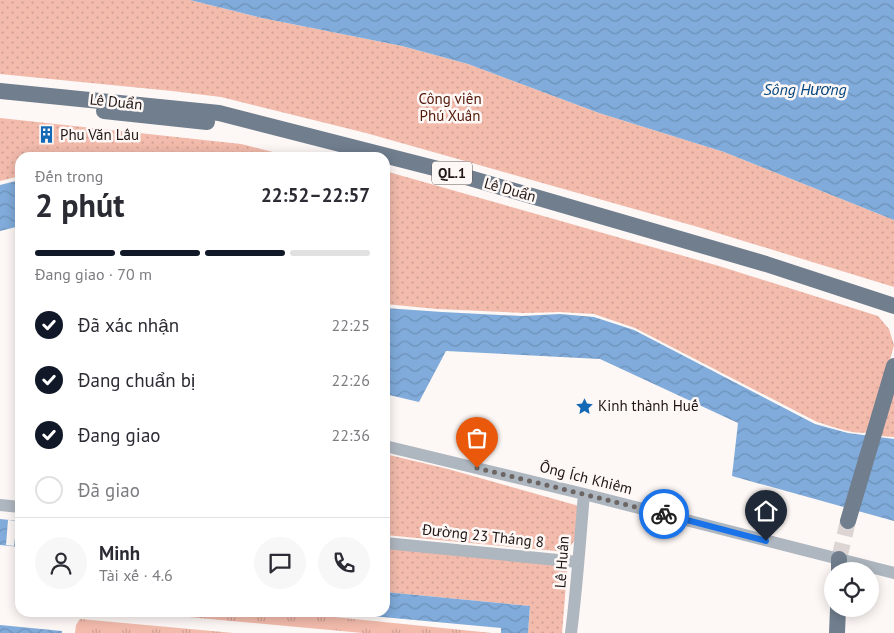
<!DOCTYPE html>
<html lang="vi">
<head>
<meta charset="utf-8">
<style>
  :root { --surface:#fff; --page:#f7f7f7; --text:#2b2b33; --muted:#7c7c81; --line:#e1e1e2; --accent:#111827 }
  body { margin:0; font-family:"PT Sans",sans-serif; background:var(--page); color:var(--text); height:100vh; display:flex; flex-direction:column; font-size:19px; white-space:nowrap }
  * { box-sizing:border-box; margin:0 }
  p { font-size:16px; color:var(--muted) }
  .icon { flex:none; width:28px; height:28px; fill:none; stroke:currentColor; stroke-width:2; stroke-linecap:round; stroke-linejoin:round }
  .map { position:relative; flex:1; overflow:hidden }
  .panel { position:absolute; left:15px; top:152px; width:375px; height:465px; display:flex; flex-direction:column; background:var(--surface); border-radius:15px; box-shadow:0 2px 12px #0003 }
  .panel>* { flex:none }
  .tools { position:absolute; left:824px; top:562px; display:grid; gap:10px }
  .tools a { display:grid; place-items:center; width:55px; height:55px; border-radius:50%; background:var(--surface); box-shadow:0 2px 12px #0003; font-size:25px }
  .pin { position:absolute; display:grid; place-items:center; width:42px; height:42px; color:#fff; margin:-51px -21px; border-radius:50% 50% 50% 0; rotate:-45deg; box-shadow:0 0 5px #0007 }
  .pin .icon { rotate:45deg }
  .courier { position:absolute; display:grid; place-items:center; width:50px; height:50px; margin:-25px; border:4px solid #1a73e8; border-radius:50%; background:#fff; color:#222; box-shadow:0 1px 6px #0007 }
  .overview em { font-style:normal; font-weight:600 }
  .overview div { display:flex; flex-direction:column-reverse }
  .overview { display:flex; align-items:center; justify-content:space-between; height:85px; padding:0 20px }
  h1 { font-size:32px; font-weight:600; line-height:38px }
  .bar { display:grid; grid-template-columns:repeat(4,1fr); gap:8px 5px; align-content:center; height:60px; padding:0 20px }
  .bar i { height:6px; border-radius:4px; background:var(--line) }
  .bar .on { background:var(--accent) }
  .bar p { grid-column:span 4 }
  .line { display:flex; align-items:center; gap:12px; padding:0 20px; border-top:1px solid var(--line) }
  .line div { flex:1 }
  .round { display:grid; place-items:center; flex:none; width:52px; height:52px; border-radius:26px; background:var(--page) }
  ol { padding:0 20px; list-style:none }
  li { display:flex; align-items:center; gap:15px; height:55px }
  li p { margin-inline-start:auto }
  li .icon { padding:5px; border-radius:50%; background:var(--accent); color:#fff; stroke-width:4 }
  li:last-child { color:var(--muted) }
  li i { width:28px; height:28px; border:2px solid var(--line); border-radius:50% }
  .map>svg:first-child { display:block }
</style>
</head>
<body>
<div class="map">
<svg width="894" height="633" viewBox="0 0 894 633">
  <defs>
    <pattern id="grass-tufts" width="24" height="20" patternUnits="userSpaceOnUse" patternTransform="scale(1.25)"><rect width="24" height="20" fill="#f2bbac"/><path d="M3 7l-1-3M5 7V3M7 7l1-3M15 17l-1-3M17 17v-4M19 17l1-3" fill="none" stroke="#cfa093"/></pattern>
    <pattern id="park-dots" width="8" height="8" patternUnits="userSpaceOnUse" patternTransform="scale(1.25)"><rect width="8" height="8" fill="#f2bbac"/><path d="M2 2h.1M6 6h.1" fill="none" stroke="#cfa093" stroke-width="1.8" stroke-linecap="round"/></pattern>
    <pattern id="water-waves" width="16" height="10" patternUnits="userSpaceOnUse" patternTransform="scale(1.25)"><rect width="16" height="10" fill="#80abda"/><path d="M0 5q4-4 8 0t8 0" fill="none" stroke="#6e92ba"/></pattern>
  </defs>
  <rect width="100%" height="100%" fill="#fdf7f5"/>
  <!-- grass -->
  <path fill="url(#grass-tufts)" d="M145 613H295L492 633H363Z
    M80 619 234 633H75L76 625Z"/>
  <!-- park -->
  <path fill="url(#park-dots)" d="M0 0H190L262 18 402 46 468 64 599 113 724 152 894 220V287L698 227 366 133 221 97 172 91 0 74Z
    M0 118 241 144 293 157 20 158V176L0 181Z
    M385 171 719 266 878 316 889 329 894 345 871 431C858 437 831 426 817 422L635 328 594 314 560 312 524 313 437 309 385 304Z
    M894 381V437L881 436Z
    M385 454 448 469 579 506 575 540 566 552 385 535Z
    M385 543 568 561 562 633H528L530 606 385 592Z"/>
  <!-- water -->
  <path fill="url(#water-waves)" d="M190 0H894V220L724 152 599 113 468 64 402 46 262 18Z
    M20 180V226L0 231V185Z
    M385 308 442 312 522 316 560 314 594 317 634 330 815 424 848 433 894 439V521L732 476 738 423 600 359 446 351 419 402 385 394Z
    M0 519 20 521V547L0 545Z
    M385 592 530 606 528 633H501V628L339 613 385 612Z
    M0 625 62 631V633H0Z"/>
  <!-- pier -->
  <path fill="#fdf7f5" d="M8 520 17 521 14 546 6 545Z"/>
  <g fill="none" stroke-linecap="round" stroke-linejoin="round">
    <!-- major-tunnel -->
    <path stroke="#dcd5d3" stroke-width="16" stroke-dasharray="16 8" stroke-linecap="butt" d="M839 559 848 521"/>
    <!-- minor -->
    <path stroke="#aeb6bf" stroke-width="12" d="M349 158V156
      M385 446 584 494 894 573
      M0 505 20 507
      M385 543 578 562
      M571 633C577 587 580 540 584 494"/>
    <!-- major -->
    <path stroke="#707e8e" stroke-width="16" d="M0 91 219 113 442 170 766 264 894 306
      M104 111 207 122
      M848 521 894 366
      M839 571V559
      M837 633 838 609"/>
  </g>
  <g fill="none" stroke-linecap="round" stroke-linejoin="round">
    <!-- done -->
    <path stroke="#6d6563" stroke-width="5" stroke-dasharray="0 9" d="M477 468 664 514"/>
    <!-- route -->
    <path stroke="#1a73e8" stroke-width="6" d="M664 514 766 541"/>
  </g>
  <!-- icons -->
  <defs>
    <symbol id="building-bare" viewBox="-9 -9 18 18"><path d="M-4-6H4V6H1V3H-1V6H-4ZM-2.5-4.3h1.7v1.8h-1.7ZM.8-4.3h1.7v1.8H.8ZM-2.5-1h1.7V.8h-1.7ZM.8-1h1.7V.8H.8Z" fill="#1469b7" stroke="#fdf7f5" stroke-width="2.5" paint-order="stroke"/></symbol>
    <symbol id="sight-bare" viewBox="-9 -9 18 18"><path d="M0-6L1.8-2.2L6-1.7L2.9 1.2L3.7 5.4L0 3.3L-3.7 5.4L-2.9 1.2L-6-1.7L-1.8-2.2Z" fill="#1469b7" stroke="#fdf7f5" stroke-width="2.5" paint-order="stroke"/></symbol>
  </defs>
  <g fill-rule="evenodd">
    <use href="#building-bare" x="34" y="122" width="25" height="25"/>
    <use href="#sight-bare" x="572" y="394" width="25" height="25"/>
  </g>
  <g text-anchor="middle" stroke-width="5" stroke-linejoin="round" paint-order="stroke">
    <!-- shield labels -->
    <rect fill="#fdf7f5" stroke="#625a58" stroke-width="1" x="432" y="161.5" width="40" height="23" rx="4"/>
    <g font-size="14" font-weight="bold" fill="#201614">
      <text x="452" y="178">QL.1</text>
    </g>
    <!-- park labels -->
    <g font-size="15" fill="#531809" stroke="#fdf7f5">
      <text x="450" y="104">Công viên<tspan x="450" dy="17">Phú Xuân</tspan></text>
    </g>
    <!-- street labels -->
    <g font-size="15" fill="#201614" stroke="#fdf7f5">
      <text transform="translate(116 102) rotate(6)" y="5">Lê Duẩn</text>
      <text transform="translate(510 190) rotate(16)" y="5">Lê Duẩn</text>
      <text transform="translate(586 478) rotate(14)" y="5">Ông Ích Khiêm</text>
      <text transform="translate(483 536) rotate(6)" y="5">Đường 23 Tháng 8</text>
      <text transform="translate(562 562) rotate(-86)" y="5">Lê Huân</text>
    </g>
    <!-- poi labels -->
    <g font-size="15" fill="#201614" stroke="#fdf7f5" text-anchor="start">
      <text x="60" y="140">Phu Văn Lâu</text>
      <text x="598" y="411">Kinh thành Huế</text>
    </g>
    <!-- water labels -->
    <g font-size="16" font-style="italic" fill="#074881" stroke="#fdf7f5">
      <text x="805" y="95">Sông Hương</text>
    </g>
  </g>
</svg>
<div class="tools">
<a><svg class="icon" aria-label="locate" viewBox="0 0 24 24"><circle cx="12" cy="12" r="6"/><path d="M12 2v4M12 18v4M2 12h4M18 12h4"/></svg></a>
</div>
<div class="pin" style="left:477px;top:468px;background:#ea580c"><svg class="icon" aria-label="bag" viewBox="0 0 24 24"><path d="M5 8h14l-1 12H6zM9 8a3 3 0 0 1 6 0"/></svg></div>
<div class="pin" style="left:766px;top:541px;background:#1f2937"><svg class="icon" aria-label="home" viewBox="0 0 24 24"><path d="M3 11l9-7 9 7M6 9v11h12V9"/></svg></div>
<div class="courier" style="left:664px;top:514px"><svg class="icon" aria-label="bike" viewBox="0 0 24 24"><circle cx="6" cy="16" r="4"/><circle cx="18" cy="16" r="4"/><path d="M6 16l4-8h5l3 8M10 8l3 8H6M13 5h3"/></svg></div>
<section class="panel">
<div class="overview"><div><h1>2 phút</h1><p>Đến trong</p></div><em>22:52–22:57</em></div>
<div class="bar"><i class="on"></i><i class="on"></i><i class="on"></i><i></i><p>Đang giao · 70 m</p></div>
<ol>
<li><svg class="icon" aria-label="check" viewBox="0 0 24 24"><path d="M5 12l5 5 9-10"/></svg>Đã xác nhận<p>22:25</p></li>
<li><svg class="icon" aria-label="check" viewBox="0 0 24 24"><path d="M5 12l5 5 9-10"/></svg>Đang chuẩn bị<p>22:26</p></li>
<li><svg class="icon" aria-label="check" viewBox="0 0 24 24"><path d="M5 12l5 5 9-10"/></svg>Đang giao<p>22:36</p></li>
<li><i></i>Đã giao</li>
</ol>
<div class="line" style="height:90px"><a class="round"><svg class="icon" aria-label="person" viewBox="0 0 24 24"><circle cx="12" cy="8" r="4"/><path d="M4 21q1-7 8-7t8 7"/></svg></a><div><b>Minh</b><p>Tài xế · 4.6</p></div><a class="round"><svg class="icon" aria-label="chat" viewBox="0 0 24 24"><path d="M4 5h16v11H9l-5 4z"/></svg></a><a class="round"><svg class="icon" aria-label="phone" viewBox="0 0 24 24"><path d="M5 4h4l2 5-3 2q2 4 5 5l2-3 5 2v4C11 20 4 13 5 4z"/></svg></a></div>
</section>
</div>
</body>
</html>
